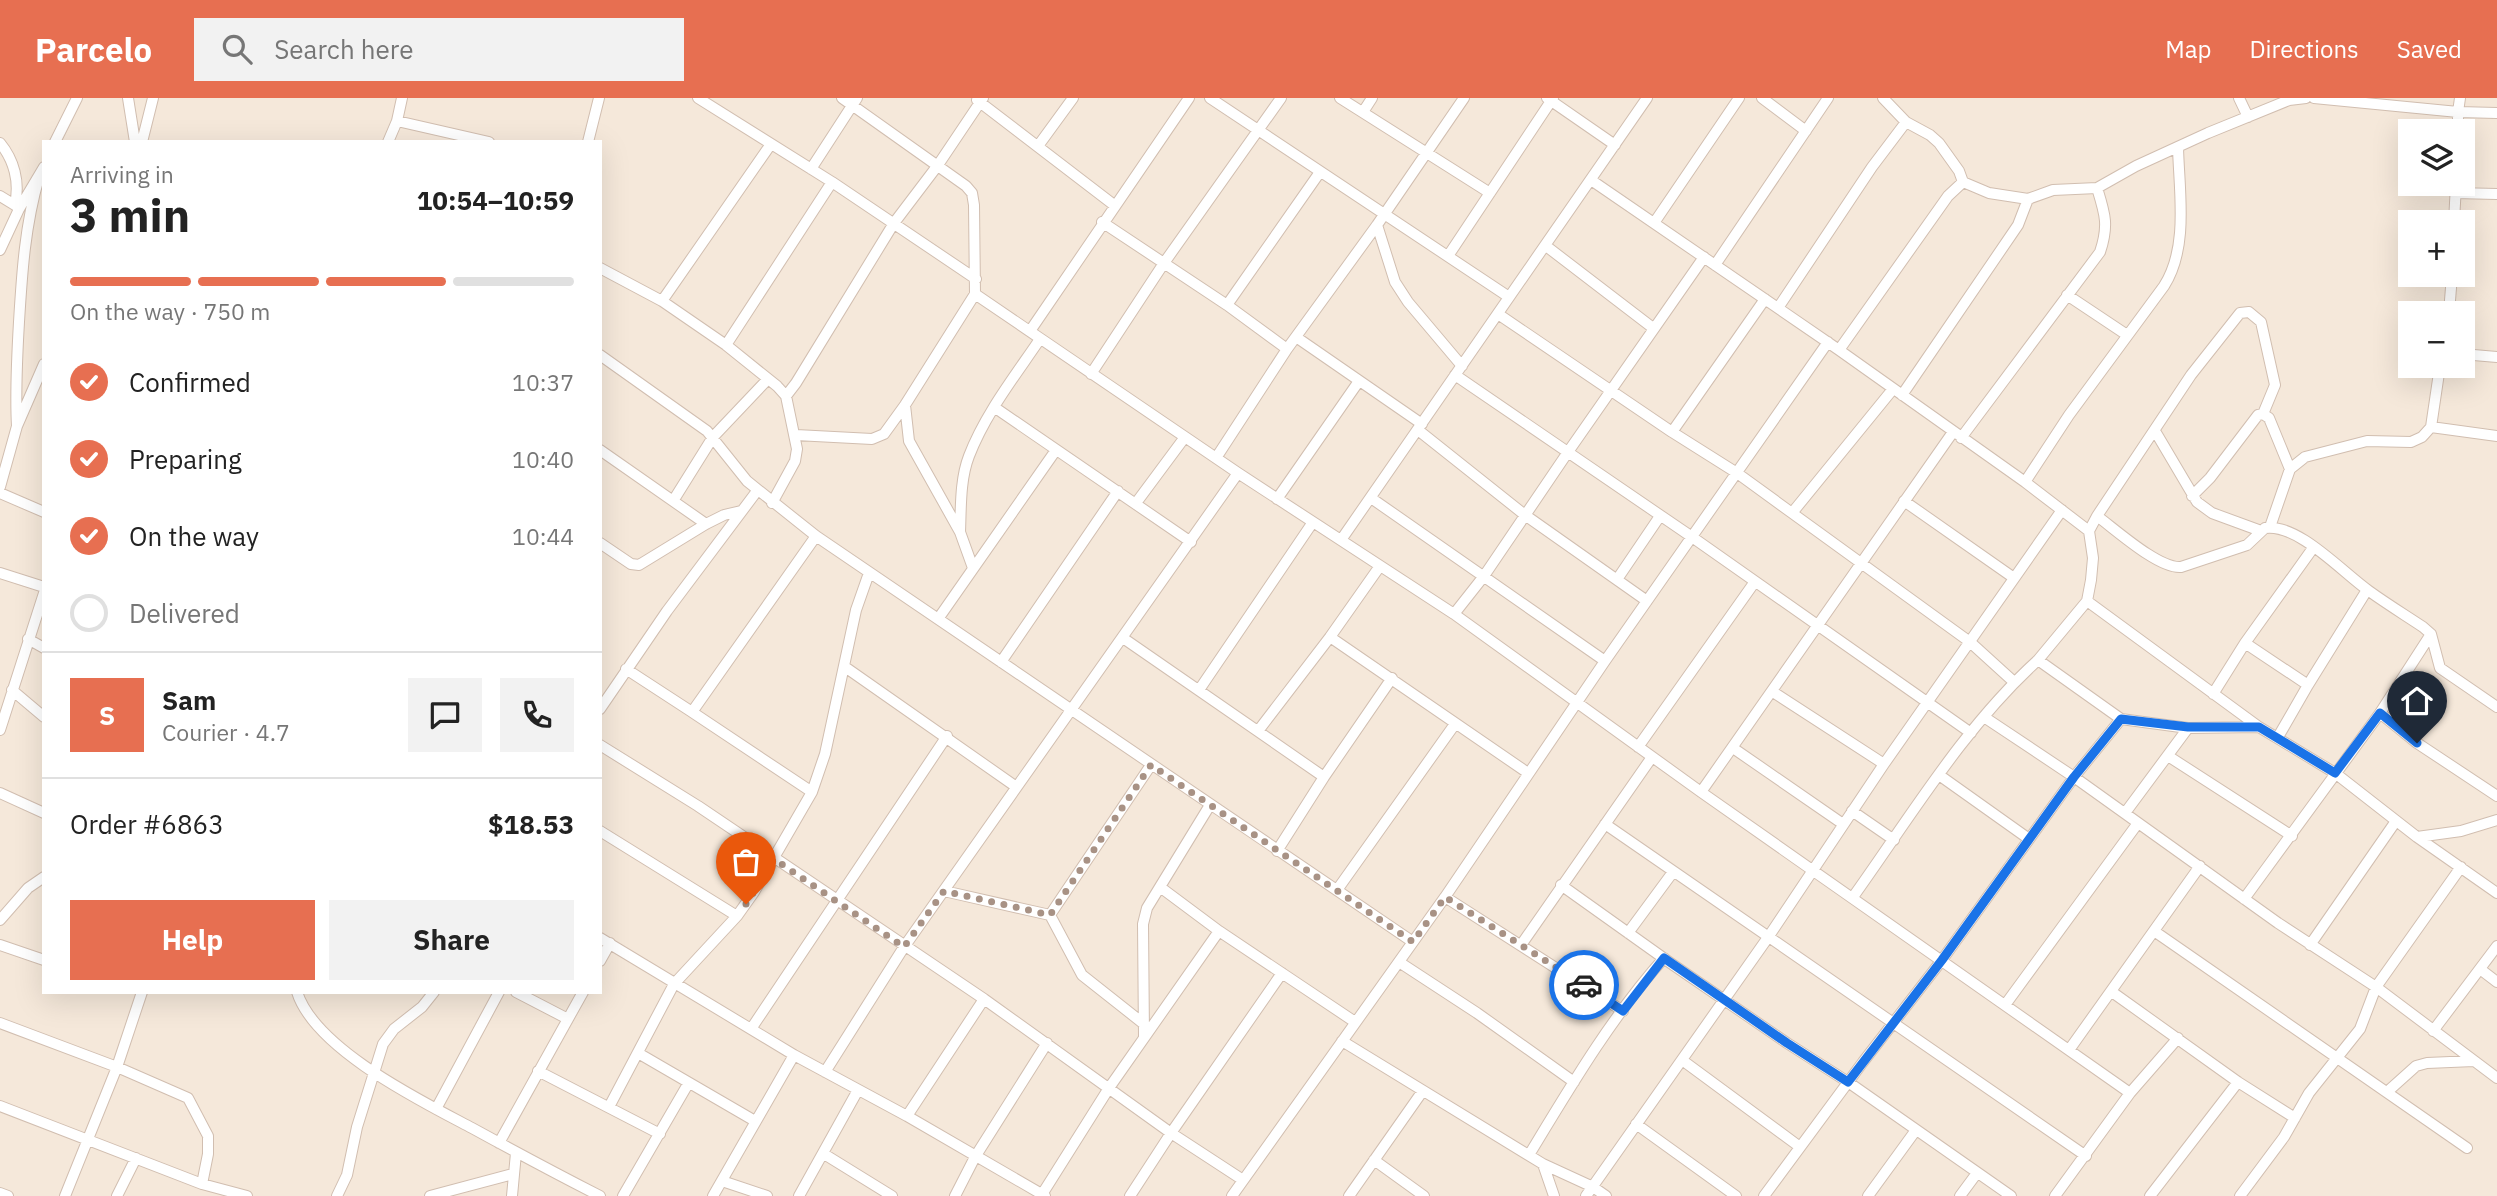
<!DOCTYPE html>
<html lang="en">
<head>
<meta charset="utf-8">
<style>
  :root { --surface:#fff; --page:#f2f2f2; --text:#222; --muted:#767676; --line:#e0e0e0; --accent:#e76f51 }
  body { margin:0; font-family:"IBM Plex Sans",sans-serif; background:var(--page); color:var(--text); height:100vh; display:flex; flex-direction:column; font-size:26px; white-space:nowrap }
  * { box-sizing:border-box; margin:0 }
  p { font-size:23px; color:var(--muted) }
  .icon { flex:none; width:38px; height:38px; fill:none; stroke:currentColor; stroke-width:2; stroke-linecap:round; stroke-linejoin:round }
  .map { position:relative; flex:1; overflow:hidden }
  .panel { position:absolute; left:42px; top:42px; width:560px; height:854px; display:flex; flex-direction:column; background:var(--surface); border-radius:0px; box-shadow:0 7px 28px #0002 }
  .panel>* { flex:none }
  .buttons { position:absolute; left:2398px; top:21px; display:grid; gap:14px }
  .buttons a { display:grid; place-items:center; width:77px; height:77px; border-radius:0px; background:var(--surface); box-shadow:0 7px 28px #0002; font-size:35px }
  .pin { position:absolute; display:grid; place-items:center; width:60px; height:60px; color:#fff; margin:-72px -30px; border-radius:50% 50% 50% 0; rotate:-45deg; box-shadow:0 0 7px #0007 }
  .pin .icon { rotate:45deg }
  .courier { position:absolute; display:grid; place-items:center; width:70px; height:70px; margin:-35px; border:5px solid #1a73e8; border-radius:50%; background:#fff; color:#222; box-shadow:0 2px 9px #0007 }
  .headline em { font-style:normal; font-weight:700 }
  .headline div { display:flex; flex-direction:column-reverse }
  .headline { display:flex; align-items:center; justify-content:space-between; height:119px; padding:0 28px }
  h1 { font-size:46px; font-weight:700; line-height:52px }
  .bar { display:grid; grid-template-columns:repeat(4,1fr); gap:10px 7px; align-content:center; height:84px; padding:0 28px }
  .bar i { height:9px; border-radius:5px; background:var(--line) }
  .bar .on { background:var(--accent) }
  .bar p { grid-column:span 4 }
  .line { display:flex; align-items:center; gap:18px; padding:0 28px; border-top:2px solid var(--line) }
  .line div { flex:1 }
  .round { display:grid; place-items:center; flex:none; width:74px; height:74px; border-radius:0px; background:var(--page) }
  ol { padding:0 28px; list-style:none }
  li { display:flex; align-items:center; gap:21px; height:77px }
  li p { margin-inline-start:auto }
  li .icon { padding:7px; border-radius:50%; background:var(--accent); color:#fff; stroke-width:4 }
  li:last-child { color:var(--muted) }
  li i { width:38px; height:38px; border:4px solid var(--line); border-radius:50% }
  .action { display:flex; gap:14px; margin-top:auto; padding:14px 28px }
  .action a { flex:1; height:80px; border-radius:0px; background:var(--accent); color:#fff; font-size:28px; font-weight:700; line-height:80px; text-align:center }
  .action a+a { background:var(--page); color:var(--text) }
  header { display:flex; align-items:center; gap:42px; box-sizing:border-box; height:98px; padding:0 35px; background:var(--accent); color:#fff }
  header strong { font-size:33px }
  nav { display:flex; gap:38px; margin-inline-start:auto; font-size:24px }
  .search { width:490px; height:63px; background:var(--page); display:flex; align-items:center; gap:18px; box-sizing:border-box; padding:0 24px; border-radius:0px; color:var(--muted); font-size:26px }
  .map>svg:first-child { display:block }
</style>
</head>
<body>
<header>
<strong>Parcelo</strong>
<div class="search"><svg class="icon" aria-label="search" viewBox="0 0 24 24"><circle cx="10" cy="10" r="6"/><path d="M15 15l6 6"/></svg>Search here</div>
<nav><a>Map</a><a>Directions</a><a>Saved</a></nav>
</header>
<div class="map">
<svg width="2497" height="1098" viewBox="0 0 2497 1098">
  <rect width="100%" height="100%" fill="#fdf6ec"/>
  <!-- residential -->
  <path fill="#f5e8da" fill-rule="evenodd" d="M0 0H2497V1098H0ZM2410 33H2462V86H2410ZM44 44H600V894H44ZM2410 124H2462V177H2410ZM2410 215H2462V268H2410Z"/>
  <g fill="none" stroke-linecap="round" stroke-linejoin="round">
    <defs>
      <path id="street" d="M128 0 135 44
        M698 0 832 84 976 181
        M1210 0 1509 199
        M1340 0 1490 95
        M1547 0 1615 47
        M1762 0 1806 33
        M1883 0 1906 24 1930 37 1939 45 1959 73 1963 84
        M2239 0 2248 19
        M2314 0 2458 14 2460 0
        M977 2 1114 107
        M1363 14 1372 0
        M397 23 489 44
        M2458 33V14L2497 15
        M55 44 77 0
        M142 44 153 0
        M388 44 397 23 402 0
        M588 44 599 0
        M0 45C14 62 20 84 15 106
        M1038 48 1073 0
        M811 71 857 0
        M1591 82 1839 252 2025 384 2089 433
        M2455 95 2497 96
        M0 98 18 109
        M1102 124 1227 207 1287 251
        M2454 124 2456 86
        M1654 125 1739 0
        M1377 127 1395 184 1408 204 1462 268
        M1546 148 1653 230
        M0 152 19 111 44 69
        M1448 158 1553 0
        M1715 167 1828 0
        M600 170 662 203 726 247 777 288 786 298 797 351 795 363 772 405
        M975 196 1238 375 1454 516 1701 694 2130 995
        M2067 197 2127 237
        M662 203 771 46
        M1227 207 1320 74
        M1778 210 1872 69 1906 24
        M2449 215 2452 177
        M1498 216 1672 334 1765 201
        M1030 233 1189 0
        M1296 239 1422 326
        M726 247 832 84
        M1839 252 1948 98 1963 84 1989 95 2028 101 2053 92 2097 90 2136 68 2208 35 2289 2 2306 0
        M2462 256 2497 259
        M600 257 707 333 747 383 816 438 1413 844
        M1091 276 1164 165 1281 0
        M1455 277 1692 439 1971 635
        M1902 297 2018 127 2028 101
        M786 298 796 285 894 125 938 67 983 0
        M905 307 909 343 960 434 973 470
        M994 309 1191 444
        M2263 316 2269 320 2290 371
        M17 328C15 293 17 259 19 224 22 174 25 127 39 79
        M2431 329 2497 338
        M1418 332 1525 417 1647 503
        M2155 333 2197 404 2212 415 2261 433
        M1672 334 1737 375 1792 415 1893 291
        M796 337 872 341 884 336 905 307 975 196 974 107 972 95 966 88 842 0
        M1961 340 2100 154C2109 127 2105 116 2097 90
        M600 352 706 426
        M1216 360 1287 251 1377 127 1464 0
        M2025 384 2069 317 2164 188C2189 149 2179 93 2178 49
        M0 389 17 328 44 266
        M0 395 44 414
        M1371 400 1605 563
        M1277 401 1359 283
        M673 403 713 339 768 281
        M1904 403 2014 480
        M1136 405 1185 339
        M1792 415 1970 544 2014 584
        M2097 418C2116 432 2159 471 2181 469L2247 447 2265 430C2298 425 2343 475 2369 493 2387 506 2405 517 2423 529L2431 536 2440 570 2497 609
        M2270 429 2290 371 2305 359 2367 343 2411 344 2422 339 2431 329 2440 268
        M960 434C961 410 960 381 969 358 985 316 1015 278 1040 241
        M1341 442 1647 0
        M600 445 631 466 639 467 706 426 724 417 741 413
        M0 475 44 489
        M1618 480 1660 418
        M2087 503 2259 629 2335 675 2417 739 2497 795
        M1454 516 1484 478 1568 354 1704 159
        M938 521 1056 352
        M1330 539 1528 675
        M1123 540 1324 679
        M28 541 44 550
        M2245 545 2308 587
        M1001 564 1118 393
        M845 569 1015 688
        M626 571 692 614 816 438
        M12 592 44 619
        M1199 592 1313 424
        M1773 594 1884 666
        M2213 596 2245 545 2313 450
        M600 611 667 513 757 393
        M692 614 812 694
        M2380 615 2431 536
        M1984 619 2074 679 2278 825 2376 889 2497 980
        M2121 621 2038 562 2087 503 2091 482 2093 460 2089 433 2097 418 2191 277 2240 215 2249 214 2261 224 2275 287 2263 316 2258 317 2210 380 2192 398
        M0 632 44 495
        M1258 633 1330 539 1380 468
        M2278 639 2308 587 2367 492
        M600 647 698 708 984 901 1171 1035 1243 1082
        M1638 649 1754 485
        M1733 650 1843 726
        M2168 658 2292 738
        M1939 677 2029 741
        M1701 694 1953 334
        M0 695 44 715
        M1852 713 1894 742
        M2125 715 2188 630
        M1605 726 2086 1058
        M600 733 737 818
        M2417 739 2461 733 2497 722
        M1277 753 1324 679 1392 580
        M1561 787 1669 864 1787 945 1848 984 2011 1098
        M1337 792 1455 626
        M944 793 1050 817
        M1445 799 1623 913
        M1853 799C1911 718 1964 629 2038 562
        M2244 801 2380 615 2417 645 2497 698
        M1050 817 1151 667
        M1050 817 1082 877 1144 926
        M0 822 28 790 44 779
        M1219 833 1355 924
        M2154 833 2467 1050
        M1628 835 1673 774
        M600 840 794 957 907 1018 1045 1098
        M0 847 44 862
        M1521 847 1652 659
        M2310 847 2396 723
        M600 863 610 845
        M1399 864 1477 915 1574 984
        M2480 871 2497 884
        M297 894C315 951 421 1003 472 1030 514 1053 557 1076 600 1098
        M516 894 568 921
        M2112 894 2238 984 2295 1020
        M2005 907 2138 725
        M0 925 117 969 188 1000 208 1038V1056L202 1086
        M751 931 947 638
        M2433 933 2497 848
        M1144 938 1143 826 1147 810 1210 707
        M1342 943 1543 1066 1593 1089 1606 1098
        M2069 952 2200 768
        M638 955 755 1023
        M1682 962 1800 1049
        M538 973 660 1036
        M825 974 904 849 1238 375
        M2387 994 2416 968 2427 965 2474 963
        M0 1008 202 1086 247 1098
        M609 1009 674 886 737 818 754 794 812 694 825 656 856 512 869 475
        M436 1011 499 894
        M907 1018 984 901
        M1636 1026 1736 1098
        M499 1045 583 894
        M824 1056 892 1098
        M1529 1057C1569 991 1612 918 1664 860
        M1374 1062 1424 1098
        M1543 1066 1554 1098
        M722 1083 767 1098
        M0 1095 8 1098
        M65 1098 117 969 142 894
        M117 1098 136 1060
        M337 1098 347 1077 357 1029 383 946 394 931 422 909 434 894
        M430 1098 513 1076
        M512 1098 516 1055
        M623 1098 688 986
        M713 1098 794 957
        M799 1098 858 992
        M955 1098 975 1059 1047 945
        M1041 1098 1109 990 1219 833 1160 789
        M1130 1098 1171 1035 1282 875
        M1232 1098 1445 799 1605 563 1828 244
        M1349 1098 1422 994
        M1586 1098 1769 838 1884 666 2062 412
        M1764 1098 1863 964 1942 862 2074 679 2121 621 2188 630 2259 629
        M1868 1098 1916 1032
        M1960 1098 1977 1075
        M2055 1098 2130 995 2178 940
        M2150 1098 2238 984
        M2240 1098 2284 1039 2309 995 2360 931 2376 889 2461 769"/>
    </defs>
    <!-- street casing -->
    <use href="#street" stroke="#d1beb0" stroke-width="12"/>
    <!-- street -->
    <use href="#street" stroke="#fff" stroke-width="10"/>
  </g>
  <g fill="none" stroke-linecap="round" stroke-linejoin="round">
    <!-- done -->
    <path stroke="#a89285" stroke-width="7" stroke-dasharray="0 12.6" d="M746 806 774 761 904 849 944 793 1050 817 1151 667 1413 844 1445 799 1584 887"/>
    <!-- route -->
    <path stroke="#1a73e8" stroke-width="9" d="M1584 887 1623 913 1664 860 1787 945 1848 984 1942 862 2074 679 2121 621 2188 629H2259L2335 675 2380 615 2417 645"/>
  </g>
</svg>
<div class="buttons">
<a><svg class="icon" aria-label="layers" viewBox="0 0 24 24"><path d="M12 4l9 5-9 5-9-5zM3 14l9 5 9-5"/></svg></a>
<a>+</a>
<a>−</a>
</div>
<div class="pin" style="left:746px;top:806px;background:#ea580c"><svg class="icon" aria-label="bag" viewBox="0 0 24 24"><path d="M5 8h14l-1 12H6zM9 8a3 3 0 0 1 6 0"/></svg></div>
<div class="pin" style="left:2417px;top:645px;background:#1f2937"><svg class="icon" aria-label="home" viewBox="0 0 24 24"><path d="M3 11l9-7 9 7M6 9v11h12V9"/></svg></div>
<div class="courier" style="left:1584px;top:887px"><svg class="icon" aria-label="car" viewBox="0 0 24 24"><path d="M5 17H2v-5l4-1 3-4h7l3 4 3 1v5h-3M9 17h6M6 11h13"/><circle cx="7" cy="17" r="2"/><circle cx="17" cy="17" r="2"/></svg></div>
<section class="panel">
<div class="headline"><div><h1>3 min</h1><p>Arriving in</p></div><em>10:54–10:59</em></div>
<div class="bar"><i class="on"></i><i class="on"></i><i class="on"></i><i></i><p>On the way · 750 m</p></div>
<ol>
<li><svg class="icon" aria-label="check" viewBox="0 0 24 24"><path d="M5 12l5 5 9-10"/></svg>Confirmed<p>10:37</p></li>
<li><svg class="icon" aria-label="check" viewBox="0 0 24 24"><path d="M5 12l5 5 9-10"/></svg>Preparing<p>10:40</p></li>
<li><svg class="icon" aria-label="check" viewBox="0 0 24 24"><path d="M5 12l5 5 9-10"/></svg>On the way<p>10:44</p></li>
<li><i></i>Delivered</li>
</ol>
<div class="line" style="height:126px"><b class="round" style="background:var(--accent);color:#fff">S</b><div><b>Sam</b><p>Courier · 4.7</p></div><a class="round"><svg class="icon" aria-label="chat" viewBox="0 0 24 24"><path d="M4 5h16v11H9l-5 4z"/></svg></a><a class="round"><svg class="icon" aria-label="phone" viewBox="0 0 24 24"><path d="M5 4h4l2 5-3 2q2 4 5 5l2-3 5 2v4C11 20 4 13 5 4z"/></svg></a></div>
<div class="line" style="height:91px"><div>Order #6863</div><b>$18.53</b></div>
<div class="action"><a>Help</a><a>Share</a></div>
</section>
</div>
</body>
</html>
